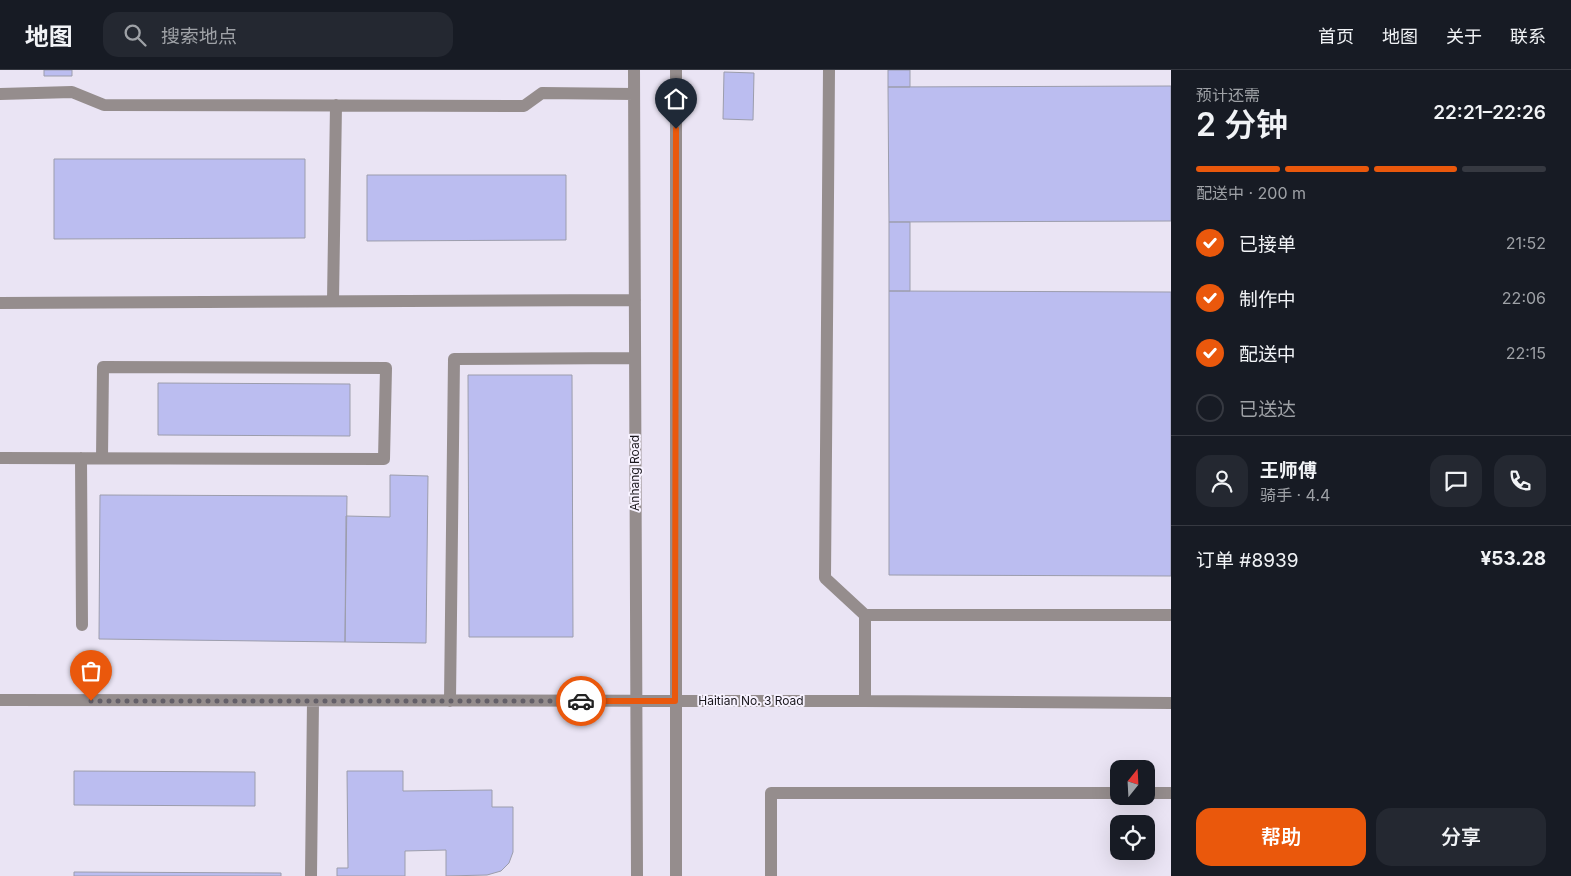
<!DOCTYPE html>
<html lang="zh">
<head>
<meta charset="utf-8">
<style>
  :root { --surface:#171b24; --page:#242831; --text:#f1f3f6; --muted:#9ea1a6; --line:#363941; --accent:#ea580c }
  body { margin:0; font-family:Inter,"Noto Sans SC",sans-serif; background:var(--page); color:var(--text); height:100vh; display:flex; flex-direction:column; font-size:19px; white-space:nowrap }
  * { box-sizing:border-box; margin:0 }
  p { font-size:16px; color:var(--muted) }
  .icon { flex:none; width:28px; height:28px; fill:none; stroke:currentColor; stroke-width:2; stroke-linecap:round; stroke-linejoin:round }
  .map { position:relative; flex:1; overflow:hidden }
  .drawer { display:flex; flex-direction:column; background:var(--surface); width:400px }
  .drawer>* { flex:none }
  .needle { width:32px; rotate:18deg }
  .tools { position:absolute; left:1110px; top:690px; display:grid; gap:10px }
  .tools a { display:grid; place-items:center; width:45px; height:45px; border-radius:10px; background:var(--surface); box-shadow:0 5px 20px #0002; font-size:25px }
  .pin { position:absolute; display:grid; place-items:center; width:42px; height:42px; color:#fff; margin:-51px -21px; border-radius:50% 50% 50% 0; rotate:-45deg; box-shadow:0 0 5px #0007 }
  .pin .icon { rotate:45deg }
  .courier { position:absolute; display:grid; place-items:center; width:50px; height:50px; margin:-25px; border:4px solid #ea580c; border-radius:50%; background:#fff; color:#222; box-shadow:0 1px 6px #0007 }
  .headline em { font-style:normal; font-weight:600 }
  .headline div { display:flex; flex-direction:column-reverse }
  .headline { display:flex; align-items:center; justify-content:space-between; height:85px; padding:0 25px }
  h1 { font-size:32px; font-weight:600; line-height:38px }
  .bar { display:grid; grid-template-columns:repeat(4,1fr); gap:8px 5px; align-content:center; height:60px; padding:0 25px }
  .bar i { height:6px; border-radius:4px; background:var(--line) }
  .bar .current { background:var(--accent) }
  .bar p { grid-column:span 4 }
  .line { display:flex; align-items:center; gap:12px; padding:0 25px; border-top:1px solid var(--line) }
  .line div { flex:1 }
  .round { display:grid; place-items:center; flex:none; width:52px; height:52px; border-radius:15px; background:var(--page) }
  ol { padding:0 25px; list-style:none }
  li { display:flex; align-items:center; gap:15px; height:55px }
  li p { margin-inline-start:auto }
  li .icon { padding:5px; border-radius:50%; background:var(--accent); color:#fff; stroke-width:4 }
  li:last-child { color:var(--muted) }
  li i { width:28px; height:28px; border:2px solid var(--line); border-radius:50% }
  .cta { display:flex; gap:10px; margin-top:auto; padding:10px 25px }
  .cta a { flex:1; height:58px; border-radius:15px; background:var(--accent); color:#fff; font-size:20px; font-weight:600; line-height:58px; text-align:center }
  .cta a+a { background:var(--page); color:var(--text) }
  header { display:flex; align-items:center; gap:30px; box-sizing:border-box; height:70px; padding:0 25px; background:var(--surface); border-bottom:1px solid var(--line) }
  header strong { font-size:24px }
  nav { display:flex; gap:28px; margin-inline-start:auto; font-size:18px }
  .search { width:350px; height:45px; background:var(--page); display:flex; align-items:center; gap:12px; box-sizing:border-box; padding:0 18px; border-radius:15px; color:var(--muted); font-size:19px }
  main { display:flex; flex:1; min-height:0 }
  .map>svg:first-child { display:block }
</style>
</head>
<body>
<header>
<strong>地图</strong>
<div class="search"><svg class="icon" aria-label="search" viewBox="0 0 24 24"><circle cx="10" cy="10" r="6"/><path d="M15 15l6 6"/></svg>搜索地点</div>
<nav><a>首页</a><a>地图</a><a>关于</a><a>联系</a></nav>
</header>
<main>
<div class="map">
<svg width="1171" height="806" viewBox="0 0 1171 806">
  <rect width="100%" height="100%" fill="#eae4f4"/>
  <!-- building -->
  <path fill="#bbbdf0" stroke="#9c9dac" d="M44 0H72V6H44Z
    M888 0H910V17H888Z
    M724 2 754 3 753 50 723 49Z
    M1171 16V151L889 152 888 17Z
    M54 89H305V168L54 169Z
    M367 105H566V170L367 171Z
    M889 152H910V221H889Z
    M889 221 1171 222V506L889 505Z
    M468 305H572L573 567H469Z
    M158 313 350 314V366L158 365Z
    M390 405 428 406 426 573 345 572 346 446 390 447Z
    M100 425 347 426 345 572 99 569Z
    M74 701 255 702V736L74 735Z
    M347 701H403V721L492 720V737H513V782L509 793 501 801 487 805 446 806V780L405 781V806H337V798H348Z
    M74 802 281 803V806H74Z"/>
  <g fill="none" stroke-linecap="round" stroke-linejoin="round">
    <!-- minor -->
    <path stroke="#958d8d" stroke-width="12" d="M634 0 637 806
      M829 0 825 508 865 545V631
      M0 24 72 22 104 35 524 36 542 23 634 24
      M333 231 336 35
      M0 233 635 230
      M0 388 384 389 386 298 103 297 102 388
      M81 388 82 555
      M865 545H1171
      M0 630 865 631 1171 633
      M450 631 454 289 635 288
      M1146 723H1171
      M311 806 313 631
      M676 806V0
      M771 806V723H1119"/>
  </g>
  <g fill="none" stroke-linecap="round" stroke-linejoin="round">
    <!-- done -->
    <path stroke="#635f68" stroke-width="5" stroke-dasharray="0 9" d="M91 631H581"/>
    <!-- route -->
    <path stroke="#ea580c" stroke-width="6" d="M581 631H675L676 59"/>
  </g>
  <g text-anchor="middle" stroke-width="4" stroke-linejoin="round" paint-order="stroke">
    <!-- street labels -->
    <g font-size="12" fill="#1a171d" stroke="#f7f2ff">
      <text transform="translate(635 403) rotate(-90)" y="4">Anhang Road</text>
      <text x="751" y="635">Haitian No. 3 Road</text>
    </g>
  </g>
</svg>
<div class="tools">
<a><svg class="needle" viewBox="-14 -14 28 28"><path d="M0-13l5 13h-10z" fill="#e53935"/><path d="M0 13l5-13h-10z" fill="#9ea1a6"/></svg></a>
<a><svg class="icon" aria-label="locate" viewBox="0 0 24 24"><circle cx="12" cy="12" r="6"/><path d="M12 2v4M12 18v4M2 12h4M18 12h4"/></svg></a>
</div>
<div class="pin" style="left:91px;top:631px;background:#ea580c"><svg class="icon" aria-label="bag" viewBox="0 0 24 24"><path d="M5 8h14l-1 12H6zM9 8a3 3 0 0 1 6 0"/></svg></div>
<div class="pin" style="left:676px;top:59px;background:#1f2937"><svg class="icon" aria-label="home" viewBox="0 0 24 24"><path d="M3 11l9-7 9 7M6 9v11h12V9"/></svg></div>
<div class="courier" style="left:581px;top:631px"><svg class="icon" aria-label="car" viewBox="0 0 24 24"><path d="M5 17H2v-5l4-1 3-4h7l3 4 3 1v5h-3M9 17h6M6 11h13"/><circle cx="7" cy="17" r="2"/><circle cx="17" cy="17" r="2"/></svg></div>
</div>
<section class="drawer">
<div class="headline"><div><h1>2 分钟</h1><p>预计还需</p></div><em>22:21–22:26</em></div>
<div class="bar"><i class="current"></i><i class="current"></i><i class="current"></i><i></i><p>配送中 · 200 m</p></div>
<ol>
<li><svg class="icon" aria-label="check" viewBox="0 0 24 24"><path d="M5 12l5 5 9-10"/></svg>已接单<p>21:52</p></li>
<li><svg class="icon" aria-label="check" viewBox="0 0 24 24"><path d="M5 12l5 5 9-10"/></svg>制作中<p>22:06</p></li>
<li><svg class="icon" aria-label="check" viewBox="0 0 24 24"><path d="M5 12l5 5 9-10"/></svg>配送中<p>22:15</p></li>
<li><i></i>已送达</li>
</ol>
<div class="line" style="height:90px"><a class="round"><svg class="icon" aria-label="person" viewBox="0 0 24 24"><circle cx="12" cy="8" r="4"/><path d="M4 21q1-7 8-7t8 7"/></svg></a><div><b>王师傅</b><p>骑手 · 4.4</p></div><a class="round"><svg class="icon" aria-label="chat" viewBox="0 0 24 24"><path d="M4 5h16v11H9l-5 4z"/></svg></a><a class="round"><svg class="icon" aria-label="phone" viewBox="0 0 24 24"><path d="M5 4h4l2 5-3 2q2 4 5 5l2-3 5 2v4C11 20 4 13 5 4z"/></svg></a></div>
<div class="line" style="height:65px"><div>订单 #8939</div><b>¥53.28</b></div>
<div class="cta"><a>帮助</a><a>分享</a></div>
</section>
</main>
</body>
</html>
